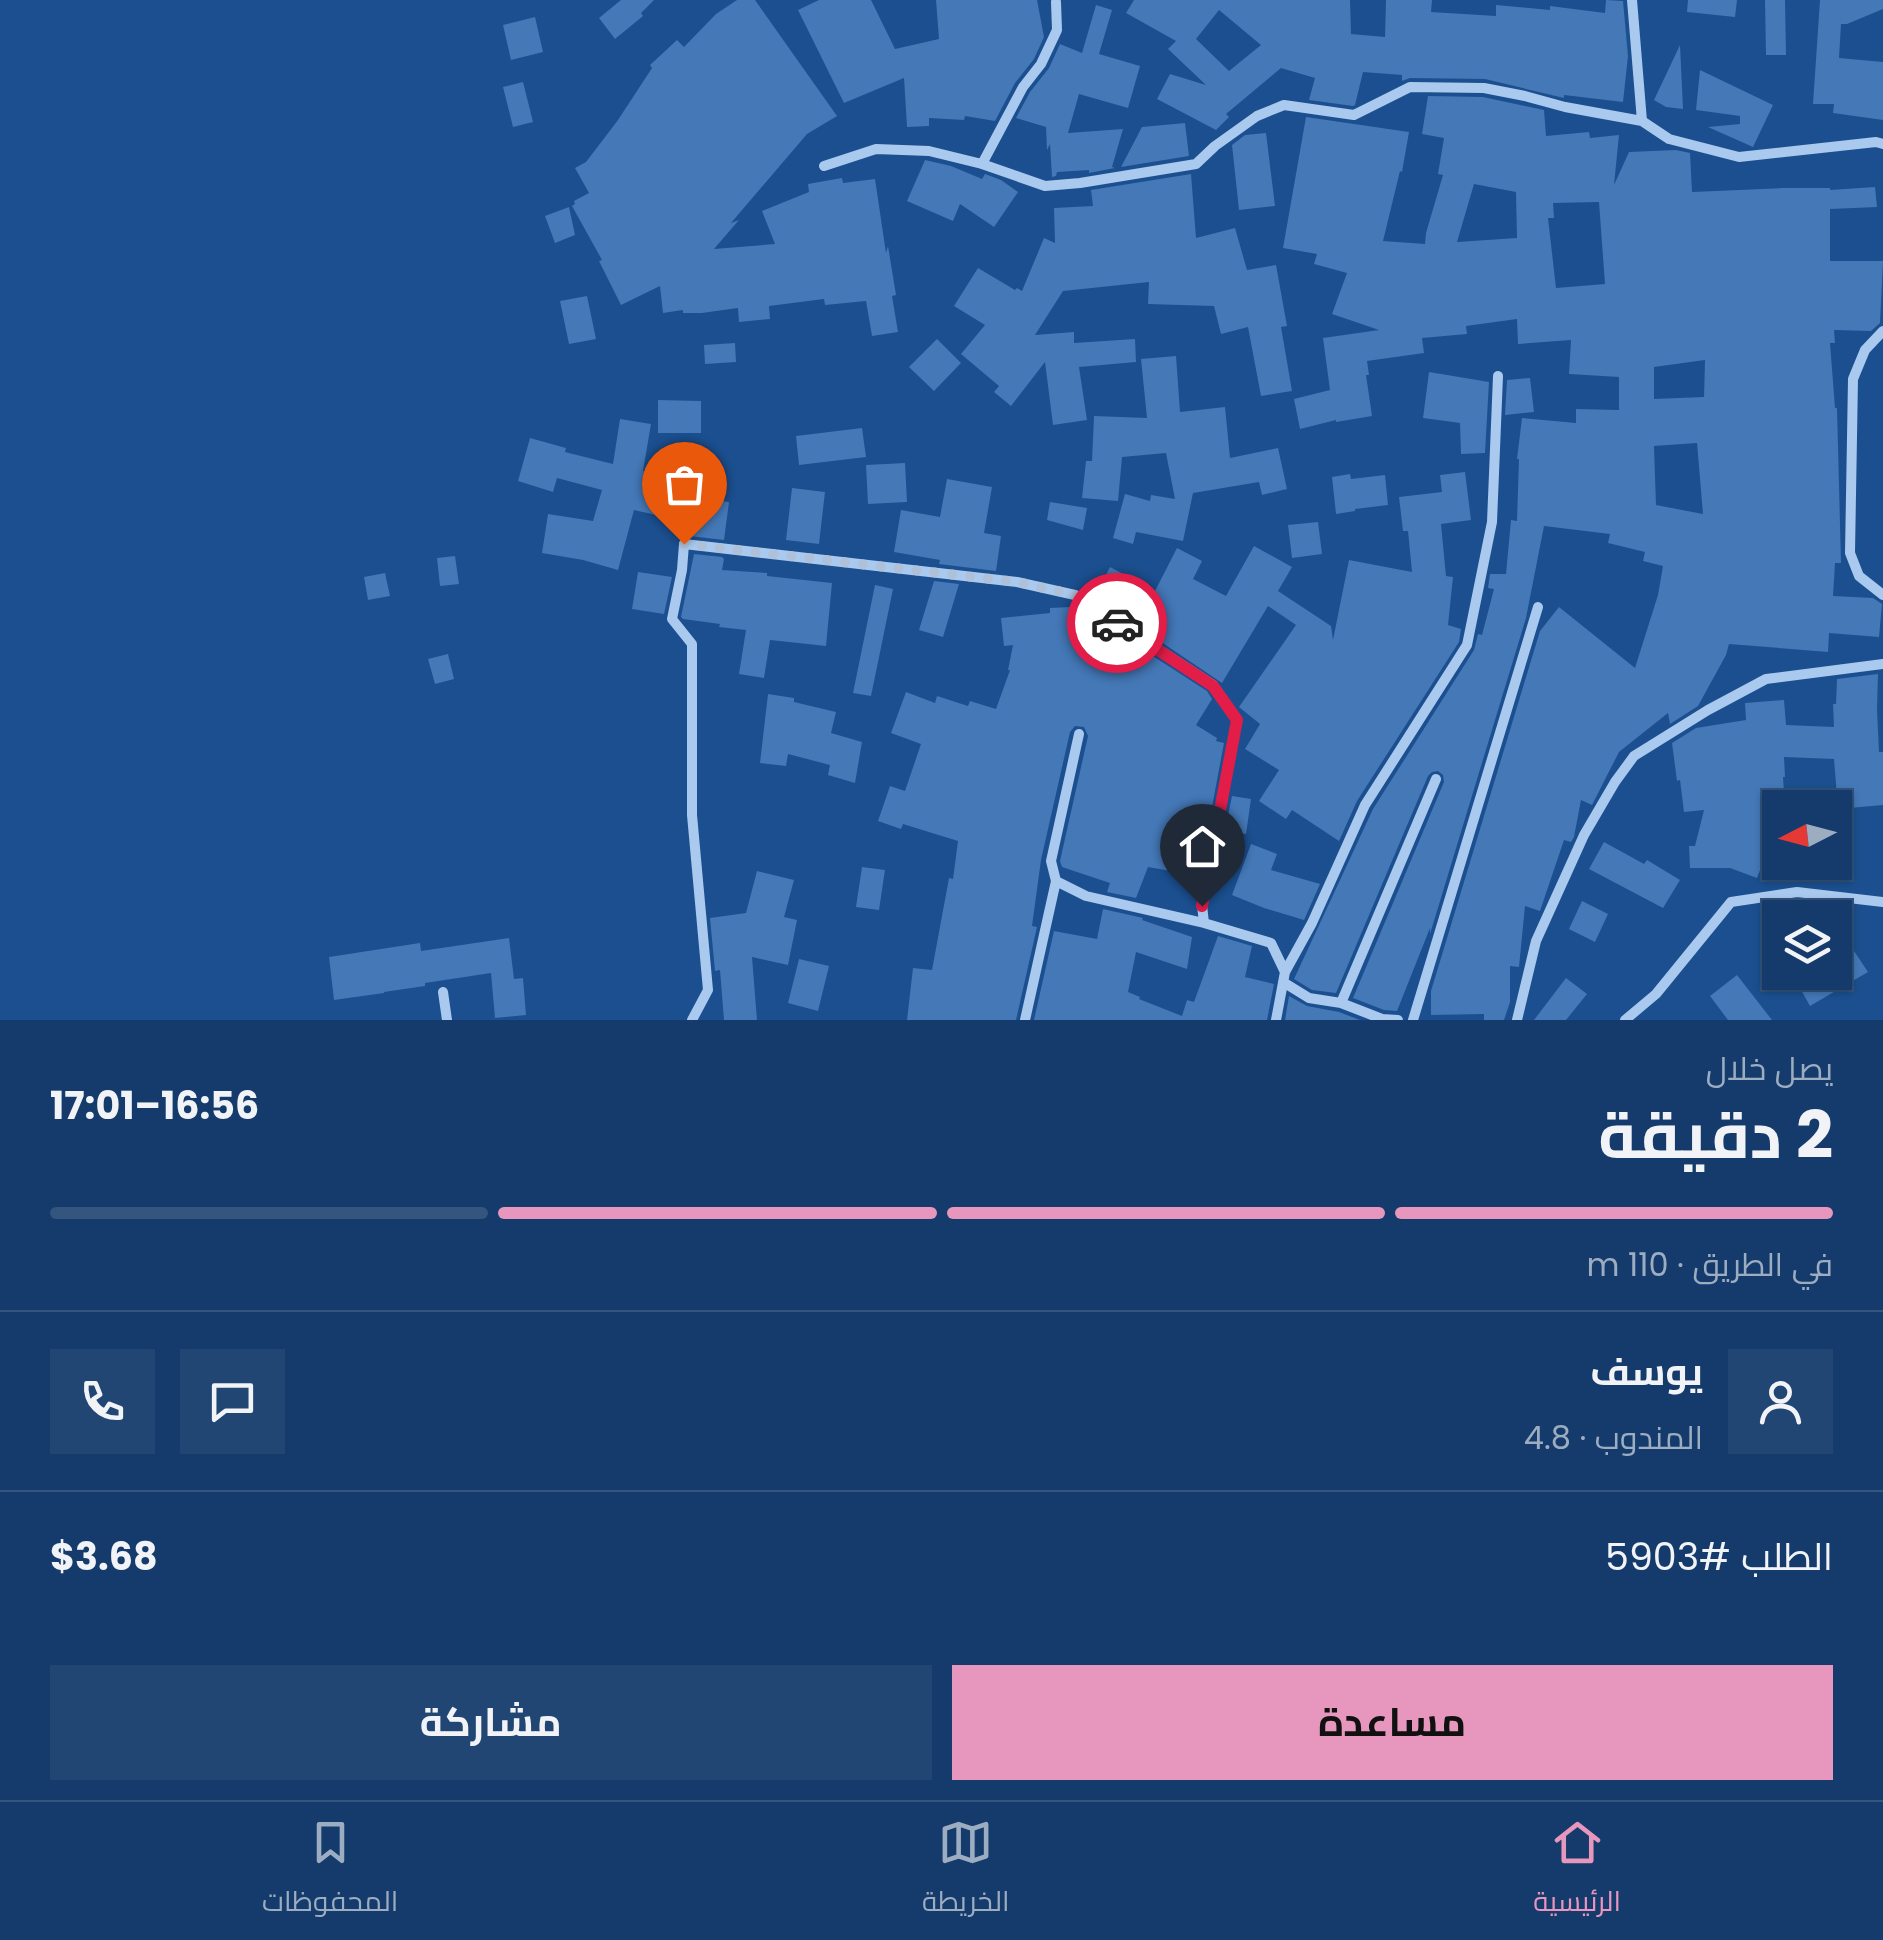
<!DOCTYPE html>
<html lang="ar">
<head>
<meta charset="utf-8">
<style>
  :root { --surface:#143b6b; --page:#214673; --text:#f1f3f6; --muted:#9dadc1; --line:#33557e; --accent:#e797bd }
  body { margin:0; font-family:Poppins,Cairo,sans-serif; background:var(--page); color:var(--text); direction:rtl; height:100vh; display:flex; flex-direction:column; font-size:38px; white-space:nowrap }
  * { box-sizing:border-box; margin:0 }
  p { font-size:32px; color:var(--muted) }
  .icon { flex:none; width:55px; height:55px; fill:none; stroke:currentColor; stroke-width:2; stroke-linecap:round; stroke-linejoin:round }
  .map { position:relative; height:1020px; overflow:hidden; direction:ltr }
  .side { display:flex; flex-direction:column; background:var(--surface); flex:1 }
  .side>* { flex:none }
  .needle { width:65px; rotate:264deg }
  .controls { position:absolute; left:1762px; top:790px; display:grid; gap:20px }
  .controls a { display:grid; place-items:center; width:90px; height:90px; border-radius:0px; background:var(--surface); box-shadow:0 2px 8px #0004,0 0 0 2px var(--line); font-size:50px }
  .pin { position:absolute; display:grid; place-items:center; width:85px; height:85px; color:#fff; margin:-102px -42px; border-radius:50% 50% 50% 0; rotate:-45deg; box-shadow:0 0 10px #0007 }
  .pin .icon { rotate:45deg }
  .courier { position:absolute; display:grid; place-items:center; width:100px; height:100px; margin:-50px; border:8px solid #e11d48; border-radius:50%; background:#fff; color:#222; box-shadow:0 2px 12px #0007 }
  .summary em { font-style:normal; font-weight:700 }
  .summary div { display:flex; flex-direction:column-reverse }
  .summary { display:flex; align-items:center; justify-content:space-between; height:170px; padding:0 50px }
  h1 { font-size:65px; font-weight:700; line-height:75px }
  .bar { display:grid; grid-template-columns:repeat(4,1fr); gap:15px 10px; align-content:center; height:120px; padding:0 50px }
  .bar i { height:12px; border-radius:8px; background:var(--line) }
  .bar .on { background:var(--accent) }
  .bar p { grid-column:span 4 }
  .line { display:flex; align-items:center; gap:25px; padding:0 50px; border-top:2px solid var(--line) }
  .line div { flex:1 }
  .round { display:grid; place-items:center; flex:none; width:105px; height:105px; border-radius:0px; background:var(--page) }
  .button { display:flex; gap:20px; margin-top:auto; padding:20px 50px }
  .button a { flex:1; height:115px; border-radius:0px; background:var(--accent); color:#111; font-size:40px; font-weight:700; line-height:115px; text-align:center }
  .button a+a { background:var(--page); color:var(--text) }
  .tabs { display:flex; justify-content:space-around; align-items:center; height:140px; border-top:2px solid var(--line); background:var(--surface); font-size:28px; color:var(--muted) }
  .tabs a { display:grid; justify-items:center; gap:5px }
  .tabs .on { color:var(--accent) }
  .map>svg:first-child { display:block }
</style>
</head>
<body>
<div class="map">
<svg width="1883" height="1020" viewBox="0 0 1883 1020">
  <rect width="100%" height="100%" fill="#1b4f8f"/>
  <!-- building -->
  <path fill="#4478b7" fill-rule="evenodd" d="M621 0H654L641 13 643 16 615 39 599 18Z
    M737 0H755L837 116 807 134 731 223 739 220 714 249 775 244 762 211 809 192 808 184 842 178 843 183 875 179 886 253 888 246 896 295 892 296 898 332 872 336 866 301 825 305 824 299 769 306 770 319 739 322 738 308 702 313H683V310L663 313 660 286 621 305 599 261 602 260 572 206 575 204 574 201 589 193 575 168 586 162 618 120 652 68 650 65 677 40 684 47 716 14Z
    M819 0H871L895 49 939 39 936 0H1037L1044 37 1034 59 1015 83 995 121 965 116 964 120 929 118V126L907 127 904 78 844 103 798 10Z
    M1134 0H1350L1351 34 1385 37 1386 0H1432L1431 12 1496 16V5L1550 10V6L1605 13 1606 0 1623 1 1628 56 1623 102 1564 95V98L1485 79 1410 78 1402 81V75L1363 72 1355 105 1353 106 1309 100 1315 78 1281 68 1226 114 1229 117 1216 130 1157 99 1170 74 1206 85 1168 49 1176 41 1126 13ZM1219 10 1261 45 1229 71 1196 39Z
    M1688 0H1737L1735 17 1687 12Z
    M1765 0H1785L1786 55H1766Z
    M1820 0H1883V9L1847 24H1841L1839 58 1883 62V120L1833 113 1834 104H1813Z
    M1096 5 1112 10 1099 54 1140 66 1128 108 1079 94 1068 133 1123 129 1112 167 1115 168 1089 173V170L1057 172 1056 176 1052 177 1050 144 1047 150 1046 127 1016 118 1030 92 1049 68 1060 44 1082 53Z
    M535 17 543 52 511 60 503 25Z
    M1680 45 1683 109 1666 107 1654 100Z
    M1700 70 1773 105 1753 147 1708 127 1740 124V116L1696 110Z
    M523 82 533 122 513 127 503 87Z
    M1428 96 1483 97 1544 110 1546 136 1589 132 1590 138 1619 135 1614 185 1629 152 1676 150 1690 153 1692 192 1783 188H1830V190L1875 187 1877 207 1830 209V261H1883L1880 323 1871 331 1834 330 1835 343H1830L1835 408H1837L1841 563H1835L1833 596 1873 598 1882 604 1879 637 1829 633 1828 652 1729 644 1726 655 1698 706 1670 724 1668 713 1619 752 1592 805 1581 800 1574 837 1571 842 1564 840 1540 911 1525 906 1519 967 1510 966V1002L1504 1020H1484V1014L1431 1015V991L1540 631 1559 607 1635 668 1658 595 1663 566 1643 561 1645 552 1608 543 1610 534 1544 526 1526 618 1430 934V928L1397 1011 1384 1010 1353 998 1444 782 1443 775 1438 771 1432 772 1428 776 1336 993 1312 990 1294 979 1373 809 1474 650 1478 634 1482 635 1494 589 1488 588 1490 574H1506L1511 520 1517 521 1519 459H1517L1522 418 1576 423V409L1619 410V377L1569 374 1571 340 1518 344 1517 319 1466 326 1467 334 1422 338 1424 353 1367 361 1369 375H1366L1372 416 1336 422V420L1300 429 1294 399 1330 390 1323 338 1379 330 1332 314 1347 273 1314 264 1317 254 1283 248 1306 117 1409 132 1402 172 1400 171 1383 241 1425 244 1426 233 1443 175 1438 174 1444 138 1422 134ZM1474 184 1516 192 1517 238 1457 242ZM1599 202 1605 284 1556 288 1548 218H1554L1553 203ZM1705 360 1704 397 1654 399V367ZM1697 443 1703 514 1656 505 1654 446Z
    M1185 123 1189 156 1121 167 1142 127Z
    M1266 133 1275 206 1239 210 1232 145 1245 135Z
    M925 160 951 166 982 179 985 174 1001 180 1018 192 994 227 960 204 953 221 907 201Z
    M1191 174 1196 238 1235 228 1247 270 1276 265 1287 326 1281 327 1292 391 1261 396 1248 327 1221 334 1214 306 1148 304 1149 282 1063 291 1035 335 1074 332V343L1135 339 1136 362 1079 367 1087 420 1053 425 1045 362 1011 406 994 392 999 386 961 354 985 325 954 306 978 268 1015 290 1017 288 1022 291 1044 238 1055 243 1054 208 1093 206 1091 190Z
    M569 207 575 235 555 243 545 216Z
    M587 296 596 339 569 344 560 301Z
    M937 339 961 363 934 391 909 367Z
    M735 343 736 362 705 364 704 345Z
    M1176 356 1180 412 1225 407 1230 458 1278 448 1287 489 1262 495 1259 482 1193 493 1183 541 1136 532 1133 544 1113 538 1125 494 1150 501 1151 495 1175 499 1166 453 1122 457 1118 501 1082 498 1086 461H1092L1094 416 1147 418 1141 359Z
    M1429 372 1489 382 1485 453 1461 454 1460 423 1423 418Z
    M1530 378 1534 412 1505 415 1507 380Z
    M658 400 701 401V433H658Z
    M620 419 651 424 643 471 664 476 656 515 634 510 618 570 583 560 542 553 548 514 593 521 602 490 557 478 553 492 518 481 530 438 566 448 565 452 613 464Z
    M862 428 866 457 799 465 796 436Z
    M905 463 907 502 868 504 866 465Z
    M1465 472 1471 520 1441 524 1446 576 1453 577 1448 625 1461 629 1459 642 1357 801 1339 841 1292 810 1286 819 1259 801 1279 770 1245 749 1260 724 1239 707 1296 625 1268 606 1222 683 1096 598 1099 589 1110 567 1155 591 1177 548 1202 561 1193 579 1226 596 1254 546 1292 567 1278 591 1331 626 1333 640 1349 560 1412 572 1408 531H1403L1399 497 1442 492 1440 475Z
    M1350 474 1351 479 1385 475 1388 505 1355 509V511L1336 514 1332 477Z
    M947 479 992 487 984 533 1001 536 996 571 939 564 940 560 894 552 901 510 940 517Z
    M792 488 825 492 819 544 786 540Z
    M695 498 729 502 724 540 690 536Z
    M1050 502 1087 508 1083 530 1047 520Z
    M1318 522 1322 554 1292 558 1288 525Z
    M694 554 722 557 724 559 722 570 767 573V576L832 583 826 646 770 640 764 678 739 674 746 630 719 627 720 624 683 619 681 617Z
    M455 556 459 584 440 586 437 558Z
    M638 572 672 577 664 614 632 609Z
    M385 573 390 596 368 600 364 577Z
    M934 581 959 584 943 637 919 630Z
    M875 585 893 589 871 696 853 693Z
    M1071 607 1068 628 1087 632 1091 616 1207 691 1212 699 1196 725 1217 738 1216 741 1224 743 1199 876 1148 867 1136 898 1107 892 1110 883 1062 867 1060 861 1088 736 1084 727 1075 726 1070 732 1041 860 1032 926 1037 927 1016 1020H907L913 968 932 970 949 878 953 879 958 841 903 824 901 829 878 821 890 786 905 791 921 744 891 733 906 692 935 703 937 696 968 706 970 701 996 709 1010 670H1008L1013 645 1004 646 1001 618 1050 613V608Z
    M448 654 454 679 435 684 428 659Z
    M1878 674 1877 710 1879 752H1883V805L1838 809 1834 759 1784 757 1785 777H1783L1785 808H1780V865L1764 860 1757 878 1730 868H1690L1689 846H1695L1704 810 1684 812 1680 780 1677 781 1672 743 1696 728 1746 720 1745 703 1784 700 1786 725 1834 727 1833 704H1836L1837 679Z
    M768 694 794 698V702L836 712 831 733 862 742 855 783 828 775 830 765 788 754 786 766 760 763Z
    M1232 796 1251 799 1246 834 1225 830Z
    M1604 842 1644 864 1647 860 1680 880 1663 908 1589 869Z
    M1251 844 1277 854 1271 870 1320 884 1304 920 1264 908 1232 895Z
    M862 867 885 870 879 910 856 907Z
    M757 871 794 880 784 917 797 920 788 965 752 957 757 1020H724L720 970 715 971 710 918 746 913Z
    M1582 901 1608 914 1595 942 1569 929Z
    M1103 909 1143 918 1142 920 1192 937 1187 969 1136 952 1128 992 1140 997 1139 999 1182 1016 1187 1000 1194 1002 1218 936 1252 946 1245 977 1274 984 1267 1020H1034L1054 931 1097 939Z
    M509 938 514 979 523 978 526 1015 495 1018 491 973 425 983V986L384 992V993L334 1000 329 957 420 943 421 951Z
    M1852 948 1868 972 1810 1006 1796 981 1810 972H1835V958Z
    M799 959 829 966 818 1011 788 1003Z
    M1737 975 1772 1020H1728L1710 996Z
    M1566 978 1587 994 1566 1020H1534Z
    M1289 996 1307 1006 1339 1012 1360 1020H1285Z"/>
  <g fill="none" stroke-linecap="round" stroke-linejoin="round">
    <!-- street -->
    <path stroke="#a9c9ee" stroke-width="10" d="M1632 0 1642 121 1669 139 1739 157 1876 142 1883 144
      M982 164 1023 87 1041 64 1057 30 1056 2
      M824 166 876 149 929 151 982 164 1045 186 1080 183 1196 164 1215 146 1257 116 1284 105 1354 115 1410 87 1484 88 1525 96 1565 107 1642 121
      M1883 331 1865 350 1853 379 1850 553 1859 576 1883 595
      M1079 734 1051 861 1056 881 1086 896 1204 923
      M1283 982 1309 998 1341 1003 1382 1019 1398 1020
      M443 992 447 1020
      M1341 1003 1436 779
      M692 1020 708 990 692 815V644L672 619 682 570 684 544 1017 582 1075 595 1213 685 1237 720 1202 905 1204 923 1271 943 1285 972
      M1025 1020 1056 881
      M1276 1020 1285 972 1312 923 1365 805 1467 645 1492 522 1498 376
      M1413 1020 1538 607
      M1517 1020 1536 941 1584 835 1615 782 1634 756 1708 710 1766 679 1883 664
      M1625 1020 1656 994 1731 902 1797 892 1883 902"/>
  </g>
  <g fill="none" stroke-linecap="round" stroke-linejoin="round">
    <!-- done -->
    <path stroke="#afc1d8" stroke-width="10" stroke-dasharray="0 18" d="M684 544 1017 582 1075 595 1117 623"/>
    <!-- route -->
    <path stroke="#e11d48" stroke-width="12" d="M1117 623 1213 686 1237 720 1202 906"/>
  </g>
</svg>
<div class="controls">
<a><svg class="needle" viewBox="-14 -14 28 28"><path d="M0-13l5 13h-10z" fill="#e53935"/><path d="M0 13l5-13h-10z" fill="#9dadc1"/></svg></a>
<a><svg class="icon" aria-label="layers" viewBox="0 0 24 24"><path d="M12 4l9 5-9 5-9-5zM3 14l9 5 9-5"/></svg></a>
</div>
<div class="pin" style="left:684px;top:544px;background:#ea580c"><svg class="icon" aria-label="bag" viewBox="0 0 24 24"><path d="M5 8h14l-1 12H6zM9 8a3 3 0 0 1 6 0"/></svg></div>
<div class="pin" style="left:1202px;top:906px;background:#1f2937"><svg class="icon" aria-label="home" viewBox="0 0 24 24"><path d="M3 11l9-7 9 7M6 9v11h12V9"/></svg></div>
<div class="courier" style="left:1117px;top:623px"><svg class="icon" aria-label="car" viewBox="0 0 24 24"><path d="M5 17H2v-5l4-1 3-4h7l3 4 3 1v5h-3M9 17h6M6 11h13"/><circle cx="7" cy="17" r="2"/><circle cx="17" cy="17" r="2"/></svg></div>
</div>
<section class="side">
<div class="summary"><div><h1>2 دقيقة</h1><p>يصل خلال</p></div><em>16:56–17:01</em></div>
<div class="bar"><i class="on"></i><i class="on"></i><i class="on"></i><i></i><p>في الطريق · 110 m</p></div>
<div class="line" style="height:180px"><a class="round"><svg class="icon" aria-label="person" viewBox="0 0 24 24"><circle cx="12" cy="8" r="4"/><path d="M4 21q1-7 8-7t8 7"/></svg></a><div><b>يوسف</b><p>المندوب · 4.8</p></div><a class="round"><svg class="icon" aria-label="chat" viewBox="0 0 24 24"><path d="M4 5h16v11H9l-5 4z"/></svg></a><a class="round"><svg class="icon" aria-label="phone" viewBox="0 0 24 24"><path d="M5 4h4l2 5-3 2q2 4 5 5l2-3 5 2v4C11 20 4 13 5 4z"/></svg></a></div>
<div class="line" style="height:130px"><div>الطلب #5903</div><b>$3.68</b></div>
<div class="button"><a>مساعدة</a><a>مشاركة</a></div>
</section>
<nav class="tabs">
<a class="on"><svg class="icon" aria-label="home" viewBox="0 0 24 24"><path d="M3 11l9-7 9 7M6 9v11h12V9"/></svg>الرئيسية</a>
<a><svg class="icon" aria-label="map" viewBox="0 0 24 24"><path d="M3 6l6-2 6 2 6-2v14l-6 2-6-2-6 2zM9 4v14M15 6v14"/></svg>الخريطة</a>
<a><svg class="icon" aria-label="saved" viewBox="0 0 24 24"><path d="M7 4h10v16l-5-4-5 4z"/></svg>المحفوظات</a>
</nav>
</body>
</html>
